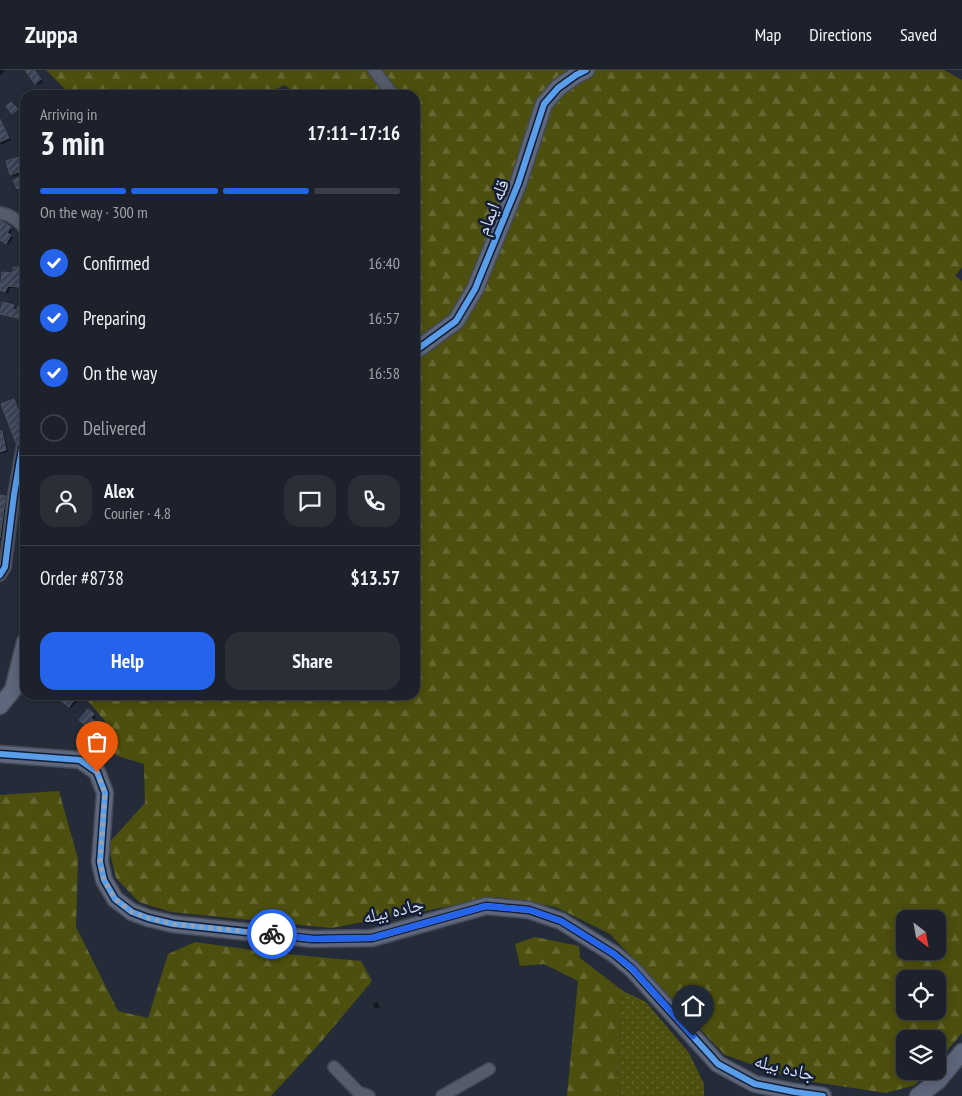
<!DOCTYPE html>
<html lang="en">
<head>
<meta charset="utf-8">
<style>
  :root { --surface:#1c212b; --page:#292e37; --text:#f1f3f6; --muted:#a0a3a9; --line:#3a3e47; --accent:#2563eb }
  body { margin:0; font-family:"PT Sans Narrow","Noto Naskh Arabic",sans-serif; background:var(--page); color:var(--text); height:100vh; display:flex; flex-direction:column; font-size:19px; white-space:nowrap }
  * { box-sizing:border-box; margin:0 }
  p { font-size:16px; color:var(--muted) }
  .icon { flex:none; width:28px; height:28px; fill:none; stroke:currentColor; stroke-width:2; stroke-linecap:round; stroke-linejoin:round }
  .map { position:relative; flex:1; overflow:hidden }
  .sheet { position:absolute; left:20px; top:20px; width:400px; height:610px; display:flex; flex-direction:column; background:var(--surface); border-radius:15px; box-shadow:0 2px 12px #0003,0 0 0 1px var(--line) }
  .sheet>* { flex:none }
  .needle { width:32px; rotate:149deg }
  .fabs { position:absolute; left:896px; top:840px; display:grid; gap:10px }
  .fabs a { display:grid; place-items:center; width:50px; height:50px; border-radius:10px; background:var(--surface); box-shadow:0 2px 12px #0003,0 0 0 1px var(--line); font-size:25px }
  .pin { position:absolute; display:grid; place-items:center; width:42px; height:42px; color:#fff; margin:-51px -21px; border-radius:50% 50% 50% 0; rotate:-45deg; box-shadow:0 0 5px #0007 }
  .pin .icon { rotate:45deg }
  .courier { position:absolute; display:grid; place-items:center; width:50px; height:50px; margin:-25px; border:4px solid #2563eb; border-radius:50%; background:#fff; color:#222; box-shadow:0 1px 6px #0007 }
  .headline em { font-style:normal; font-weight:700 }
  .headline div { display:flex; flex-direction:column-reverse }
  .headline { display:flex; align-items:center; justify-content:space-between; height:85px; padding:0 20px }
  h1 { font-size:32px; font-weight:700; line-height:38px }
  .bar { display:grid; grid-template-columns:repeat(4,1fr); gap:8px 5px; align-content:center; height:60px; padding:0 20px }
  .bar i { height:6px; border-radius:4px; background:var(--line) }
  .bar .active { background:var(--accent) }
  .bar p { grid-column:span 4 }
  .line { display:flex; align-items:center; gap:12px; padding:0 20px; border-top:1px solid var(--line) }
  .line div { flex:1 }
  .round { display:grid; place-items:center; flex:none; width:52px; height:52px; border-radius:15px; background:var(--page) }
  ol { padding:0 20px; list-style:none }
  li { display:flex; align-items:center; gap:15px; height:55px }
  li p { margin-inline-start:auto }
  li .icon { padding:5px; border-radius:50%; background:var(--accent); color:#fff; stroke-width:4 }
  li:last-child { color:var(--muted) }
  li i { width:28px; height:28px; border:2px solid var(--line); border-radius:50% }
  .cta { display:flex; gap:10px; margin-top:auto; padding:10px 20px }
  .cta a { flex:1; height:58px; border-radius:15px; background:var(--accent); color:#fff; font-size:20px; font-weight:700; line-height:58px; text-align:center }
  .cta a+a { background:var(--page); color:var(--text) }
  header { display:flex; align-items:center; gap:30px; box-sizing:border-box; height:70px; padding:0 25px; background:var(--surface); border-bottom:1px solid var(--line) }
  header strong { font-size:24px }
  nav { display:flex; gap:28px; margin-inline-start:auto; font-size:18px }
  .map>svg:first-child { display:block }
</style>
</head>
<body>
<header>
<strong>Zuppa</strong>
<nav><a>Map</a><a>Directions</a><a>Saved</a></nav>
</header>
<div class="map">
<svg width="962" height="1026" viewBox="0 0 962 1026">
  <defs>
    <pattern id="forest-firs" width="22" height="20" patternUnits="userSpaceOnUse" patternTransform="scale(1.25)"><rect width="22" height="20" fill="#4d4f0e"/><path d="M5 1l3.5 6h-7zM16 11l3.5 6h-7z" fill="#666831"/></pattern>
    <pattern id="park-dots" width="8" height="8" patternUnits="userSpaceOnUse" patternTransform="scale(1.25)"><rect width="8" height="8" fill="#4d4f0e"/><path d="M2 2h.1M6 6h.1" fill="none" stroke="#666831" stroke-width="1.8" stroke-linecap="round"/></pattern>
    <pattern id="building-hatch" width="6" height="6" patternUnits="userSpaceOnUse" patternTransform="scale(1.25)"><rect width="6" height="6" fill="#394155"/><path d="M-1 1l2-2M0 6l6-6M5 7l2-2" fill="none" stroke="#555c6e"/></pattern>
  </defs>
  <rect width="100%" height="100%" fill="#252c39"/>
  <!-- forest -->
  <path fill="url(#forest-firs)" fill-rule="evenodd" d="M46 0H944L962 10V197L955 206 962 211V963L938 991V969H905V1001H928L915 1015 886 1023 794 1009 725 985 610 864 556 837 499 827 331 858 171 842 139 832 116 808 108 774 145 733 144 694 115 685 110 657 83 625H415V25H298L285 15 262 25H71ZM905 849H938V881H905ZM905 909H938V941H905Z
    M59 721 78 789 76 857 118 941 148 948 168 884 195 872 275 883 361 891 372 911 320 973 271 1026H0V725Z
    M535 867 579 876 580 888 623 921 620 957 617 1008 621 1026H567L578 911 544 894 520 896 515 874Z"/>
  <!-- park -->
  <path fill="url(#park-dots)" d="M623 921 646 932 689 983 704 1014V1026H621L617 1008 620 957Z"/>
  <!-- shadow -->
  <path fill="#0007" d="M0 0H3L4 2 0 5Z
    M26 0H33L43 12 38 15Z
    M0 48 11 70 1 75 0 74Z
    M22 87 25 91V103L13 106 11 104Z
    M25 106V119L21 121 15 111Z
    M0 152 12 160 9 165 13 168 8 175 0 170Z
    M25 200V219L10 218 8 224 1 220 14 205Z
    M3 234 14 236 16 239 15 241H18L23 237 25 240 23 250 3 245 0 243Z
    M14 331 16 333 25 356V366L19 374 17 372Z
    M0 362H2L4 364 8 382 0 384Z
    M0 426 5 427 7 429 2 470 0 469Z
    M60 625H77L80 628 71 638 60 629Z
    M88 641 96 647 93 650 105 660 100 666 83 652Z
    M377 932 380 937 375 939 373 934Z"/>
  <!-- building -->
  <path fill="url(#building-hatch)" stroke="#4b515d" d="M25 0H34L41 9 35 14Z
    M11 32 18 39 12 44 6 36Z
    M0 49 9 68 0 72Z
    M23 86 25 94V100L10 105 6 91Z
    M25 105V116L17 119 13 110Z
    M0 150 11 157 7 163 11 165 6 174 0 170Z
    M13 197 25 198V218L8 216 5 222 0 220 2 202 13 203Z
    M2 232 14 235 13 239 17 240 19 235 24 236 21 249 0 244Z
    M21 286 25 287V300H19Z
    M14 329 23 352 10 357 1 334Z
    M23 352 25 358V364L22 365 24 369 16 373 10 357Z
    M0 361H2L6 380 0 382Z
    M0 425 6 426 4 439H0Z
    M0 439H4L0 468Z
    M58 625H78L69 637 56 627Z
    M88 639 94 644 91 648 103 657 97 665 79 650Z"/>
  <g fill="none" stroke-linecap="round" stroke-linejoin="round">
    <defs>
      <path id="street" d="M374 0 393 25
        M0 143C10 144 21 152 25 160
        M0 505 5 497 14 425 22 378 25 372
        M334 997 358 1022 369 1026
        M442 1026 489 999"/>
      <path id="secondary" d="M415 281 456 251 475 219 518 114 544 34 558 18 576 5 586 0
        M0 636 13 620 25 572
        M0 684 80 690 97 702 105 723 100 792 104 810 115 829 132 842 148 848 173 854 313 869 372 868 486 836 529 840 561 851 614 884 632 899 718 994 755 1014 795 1022 823 1026
        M918 1026 938 1011 962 982"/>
    </defs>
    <!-- street casing -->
    <use href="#street" stroke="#434955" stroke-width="14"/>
    <!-- secondary casing -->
    <use href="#secondary" stroke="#434955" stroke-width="19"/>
    <!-- street -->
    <use href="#street" stroke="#545c6c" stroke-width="11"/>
    <!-- secondary -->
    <use href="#secondary" stroke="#5d667a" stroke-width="16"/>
    <defs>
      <path id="cycleway" d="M415 281 456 251 475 219 518 114 544 34 558 18 576 5 586 0
        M0 505 5 497 14 425 22 378 25 372
        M0 684 80 690 97 702 105 723 100 792 104 810 115 829 132 842 148 848 173 854 313 869 372 868 486 836 529 840 561 851 614 884 632 899 718 994 755 1014 795 1022 823 1026"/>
    </defs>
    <!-- cycleway casing -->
    <use href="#cycleway" stroke="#131e36" stroke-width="9"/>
    <!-- cycleway -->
    <use href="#cycleway" stroke="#5a9eea" stroke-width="6"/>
  </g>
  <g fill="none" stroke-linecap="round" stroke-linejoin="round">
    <!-- done -->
    <path stroke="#99a0b0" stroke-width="5" stroke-dasharray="0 9" d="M97 702 105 723 100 792 104 810 115 829 132 842 148 848 173 854 272 864"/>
    <!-- route -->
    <path stroke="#2563eb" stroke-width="6" d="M272 864 314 869 372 868 486 836 530 840 561 851 614 884 632 898 693 966"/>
  </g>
  <g text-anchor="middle" stroke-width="5" stroke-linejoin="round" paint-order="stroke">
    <!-- street labels -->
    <g font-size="19" fill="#d7dff0" stroke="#131e36">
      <text transform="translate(492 137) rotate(-68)" y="7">قله ایمام</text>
      <text transform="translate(393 840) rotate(-13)" y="7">جاده بیله</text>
      <text transform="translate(785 997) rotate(14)" y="7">جاده بیله</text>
    </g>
  </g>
</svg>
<div class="fabs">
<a><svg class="needle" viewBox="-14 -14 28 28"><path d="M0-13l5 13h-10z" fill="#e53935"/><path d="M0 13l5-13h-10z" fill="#a0a3a9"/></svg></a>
<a><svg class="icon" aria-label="locate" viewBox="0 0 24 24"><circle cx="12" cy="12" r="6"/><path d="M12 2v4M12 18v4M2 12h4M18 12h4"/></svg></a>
<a><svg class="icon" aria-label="layers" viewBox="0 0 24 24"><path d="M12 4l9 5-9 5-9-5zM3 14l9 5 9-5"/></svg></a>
</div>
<div class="pin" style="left:97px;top:702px;background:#ea580c"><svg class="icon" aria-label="bag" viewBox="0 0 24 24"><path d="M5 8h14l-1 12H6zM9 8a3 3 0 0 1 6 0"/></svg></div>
<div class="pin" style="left:693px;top:966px;background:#1f2937"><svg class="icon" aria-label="home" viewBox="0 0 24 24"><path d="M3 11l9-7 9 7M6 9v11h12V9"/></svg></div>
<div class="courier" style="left:272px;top:864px"><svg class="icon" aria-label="bike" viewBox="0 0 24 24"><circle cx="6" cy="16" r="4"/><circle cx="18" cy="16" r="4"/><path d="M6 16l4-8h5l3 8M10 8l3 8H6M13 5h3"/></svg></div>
<section class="sheet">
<div class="headline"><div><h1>3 min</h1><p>Arriving in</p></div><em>17:11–17:16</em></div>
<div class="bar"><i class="active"></i><i class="active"></i><i class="active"></i><i></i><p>On the way · 300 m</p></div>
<ol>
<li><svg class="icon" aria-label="check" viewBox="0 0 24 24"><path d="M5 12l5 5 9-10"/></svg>Confirmed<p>16:40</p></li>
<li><svg class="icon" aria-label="check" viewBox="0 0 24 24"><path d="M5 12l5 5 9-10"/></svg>Preparing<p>16:57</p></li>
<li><svg class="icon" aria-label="check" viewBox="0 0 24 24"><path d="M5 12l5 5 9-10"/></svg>On the way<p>16:58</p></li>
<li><i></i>Delivered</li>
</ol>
<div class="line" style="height:90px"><a class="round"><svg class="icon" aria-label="person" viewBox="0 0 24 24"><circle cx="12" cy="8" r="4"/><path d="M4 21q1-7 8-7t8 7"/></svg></a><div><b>Alex</b><p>Courier · 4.8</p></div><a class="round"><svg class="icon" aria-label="chat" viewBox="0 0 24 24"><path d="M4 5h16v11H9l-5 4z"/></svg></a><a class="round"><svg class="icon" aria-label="phone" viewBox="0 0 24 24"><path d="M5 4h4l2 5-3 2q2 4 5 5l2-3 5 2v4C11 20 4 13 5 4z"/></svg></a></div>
<div class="line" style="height:65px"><div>Order #8738</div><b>$13.57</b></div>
<div class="cta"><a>Help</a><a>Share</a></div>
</section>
</div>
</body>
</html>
